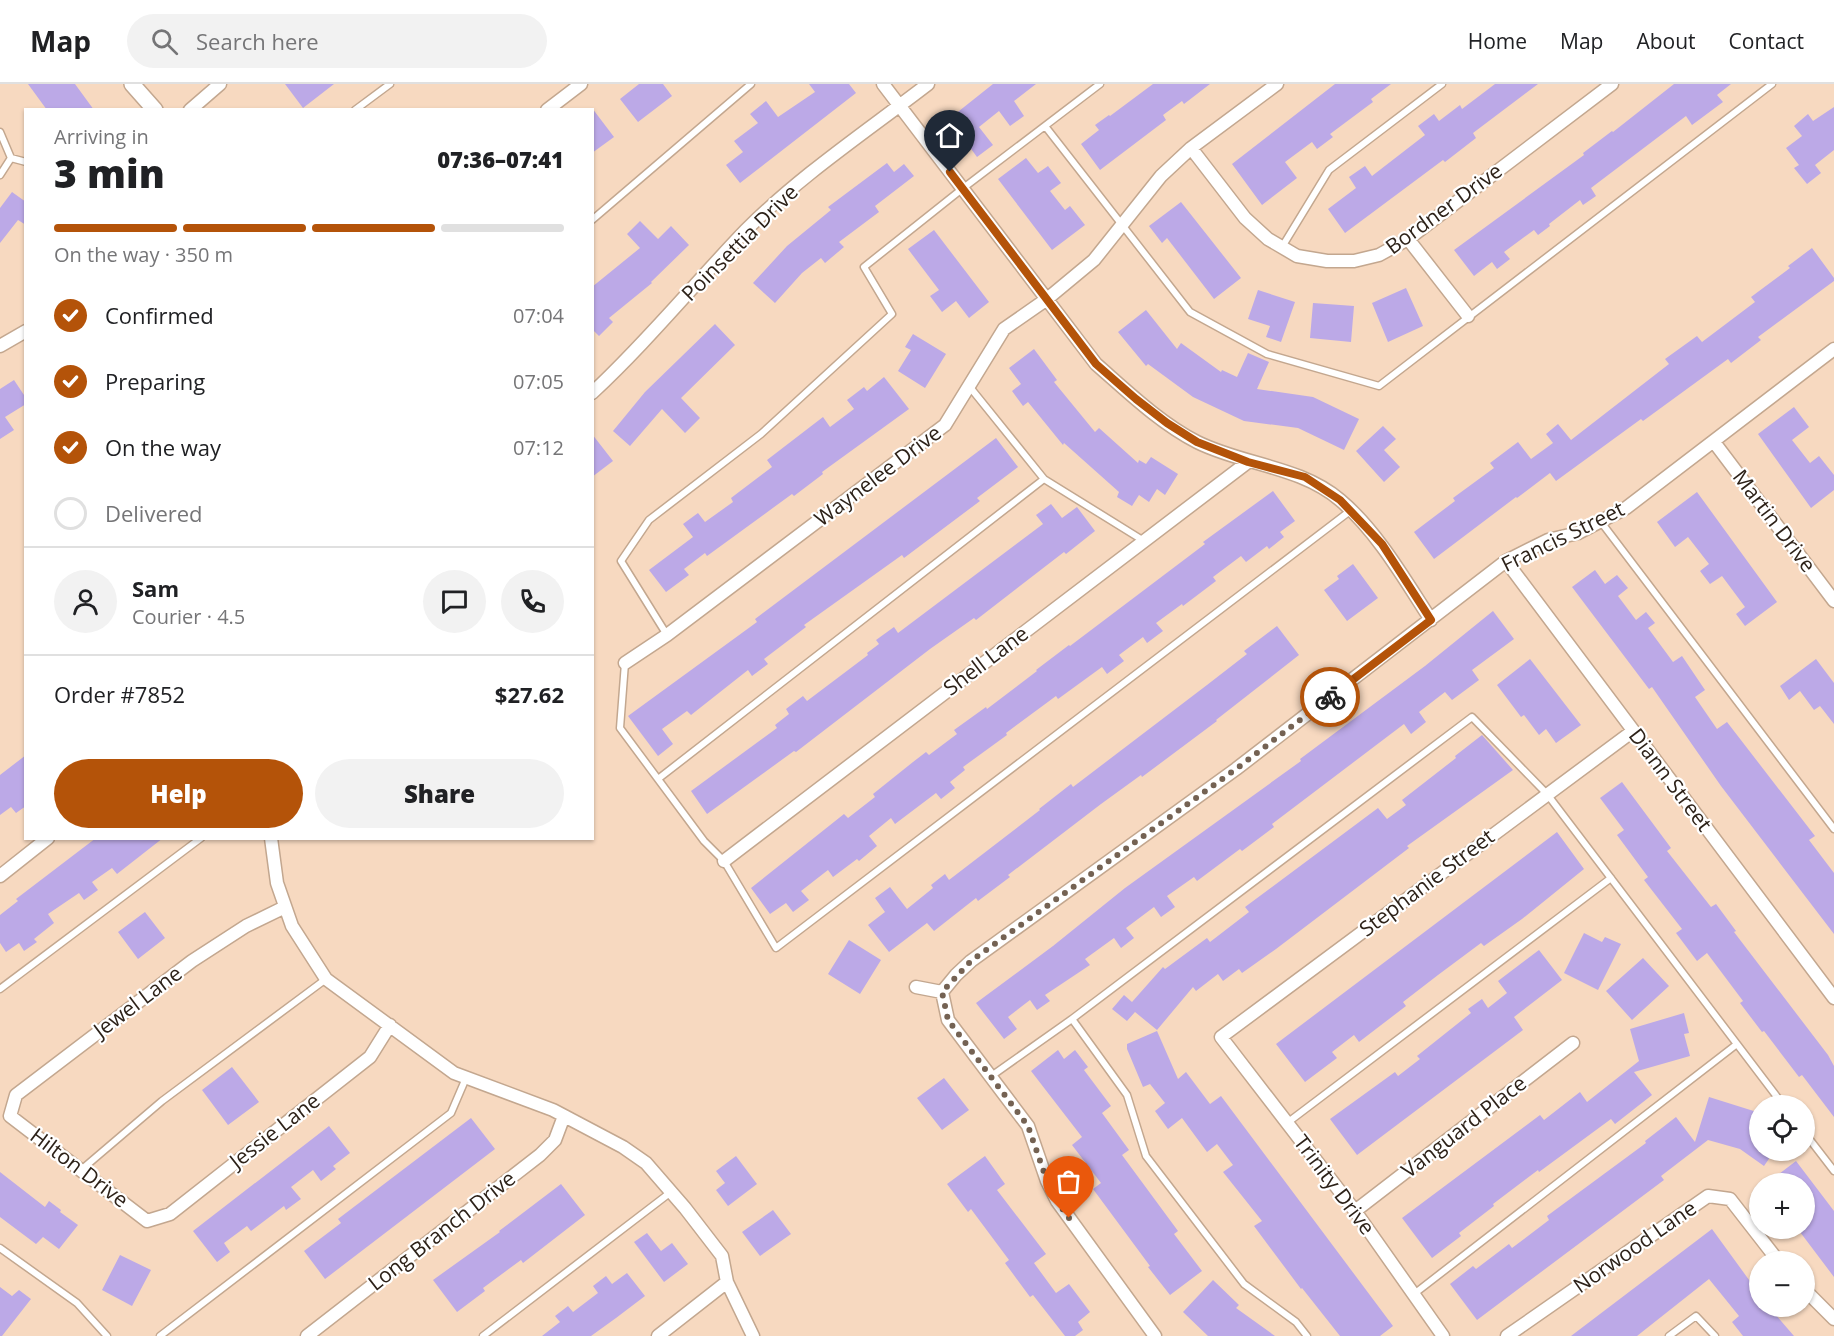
<!DOCTYPE html>
<html lang="en">
<head>
<meta charset="utf-8">
<style>
  :root { --surface:#fff; --page:#f2f2f2; --text:#202124; --muted:#757577; --line:#e0e0e0; --accent:#b45309 }
  body { margin:0; font-family:"Open Sans",sans-serif; background:var(--page); color:var(--text); height:100vh; display:flex; flex-direction:column; font-size:22px; white-space:nowrap }
  * { box-sizing:border-box; margin:0 }
  p { font-size:20px; color:var(--muted) }
  .icon { flex:none; width:33px; height:33px; fill:none; stroke:currentColor; stroke-width:2; stroke-linecap:round; stroke-linejoin:round }
  .map { position:relative; flex:1; overflow:hidden }
  .side { position:absolute; left:24px; top:24px; width:570px; height:732px; display:flex; flex-direction:column; background:var(--surface); border-radius:0px; box-shadow:0 2px 4px #0004 }
  .side>* { flex:none }
  .fabs { position:absolute; left:1749px; top:1011px; display:grid; gap:12px }
  .fabs a { display:grid; place-items:center; width:66px; height:66px; border-radius:50%; background:var(--surface); box-shadow:0 2px 4px #0004; font-size:30px }
  .pin { position:absolute; display:grid; place-items:center; width:51px; height:51px; color:#fff; margin:-62px -26px; border-radius:50% 50% 50% 0; rotate:-45deg; box-shadow:0 0 6px #0007 }
  .pin .icon { rotate:45deg }
  .courier { position:absolute; display:grid; place-items:center; width:60px; height:60px; margin:-30px; border:4px solid #b45309; border-radius:50%; background:#fff; color:#222; box-shadow:0 2px 8px #0007 }
  .head em { font-style:normal; font-weight:800 }
  .head div { display:flex; flex-direction:column-reverse }
  .head { display:flex; align-items:center; justify-content:space-between; height:102px; padding:0 30px }
  h1 { font-size:39px; font-weight:800; line-height:45px }
  .bar { display:grid; grid-template-columns:repeat(4,1fr); gap:9px 6px; align-content:center; height:72px; padding:0 30px }
  .bar i { height:8px; border-radius:4px; background:var(--line) }
  .bar .current { background:var(--accent) }
  .bar p { grid-column:span 4 }
  .line { display:flex; align-items:center; gap:15px; padding:0 30px; border-top:2px solid var(--line) }
  .line div { flex:1 }
  .round { display:grid; place-items:center; flex:none; width:63px; height:63px; border-radius:32px; background:var(--page) }
  ol { padding:0 30px; list-style:none }
  li { display:flex; align-items:center; gap:18px; height:66px }
  li p { margin-inline-start:auto }
  li .icon { padding:6px; border-radius:50%; background:var(--accent); color:#fff; stroke-width:4 }
  li:last-child { color:var(--muted) }
  li i { width:33px; height:33px; border:3px solid var(--line); border-radius:50% }
  .button { display:flex; gap:12px; margin-top:auto; padding:12px 30px }
  .button a { flex:1; height:69px; border-radius:36px; background:var(--accent); color:#fff; font-size:24px; font-weight:800; line-height:69px; text-align:center }
  .button a+a { background:var(--page); color:var(--text) }
  header { display:flex; align-items:center; gap:36px; box-sizing:border-box; height:84px; padding:0 30px; background:var(--surface); border-bottom:2px solid var(--line) }
  header strong { font-size:28px }
  nav { display:flex; gap:33px; margin-inline-start:auto; font-size:21px }
  .search { width:420px; height:54px; background:var(--page); display:flex; align-items:center; gap:15px; box-sizing:border-box; padding:0 21px; border-radius:33px; color:var(--muted); font-size:22px }
  .map>svg:first-child { display:block }
</style>
</head>
<body>
<header>
<strong>Map</strong>
<div class="search"><svg class="icon" aria-label="search" viewBox="0 0 24 24"><circle cx="10" cy="10" r="6"/><path d="M15 15l6 6"/></svg>Search here</div>
<nav><a>Home</a><a>Map</a><a>About</a><a>Contact</a></nav>
</header>
<div class="map">
<svg width="1834" height="1252" viewBox="0 0 1834 1252">
  <rect width="100%" height="100%" fill="#f7d9c0"/>
  <!-- building -->
  <path fill="#bca9e7" d="M28 0H75L94 26H47Z
    M285 0H334L303 24Z
    M639 0H663L672 12 638 38 620 15Z
    M809 0H849L856 9 740 99 726 81 743 68 734 57 758 39 750 30 766 17 778 33 815 8Z
    M993 0H1036L1014 17 1024 32 1010 42 999 27 979 43 993 61 977 73 949 35Z
    M1153 0H1210L1184 20 1182 17 1163 31 1166 36 1100 86 1081 60 1099 46 1095 41 1109 31 1110 32Z
    M1335 0H1391L1371 15 1373 18 1330 50 1333 53 1317 65 1312 58 1285 78 1297 94 1262 121 1232 80Z
    M1495 0H1538L1473 49 1476 54 1445 78 1443 76 1345 149 1328 125 1356 104 1349 93 1365 82 1372 92 1425 51 1418 42 1434 30 1439 37 1460 21 1462 25Z
    M1674 0H1731L1717 11 1723 18 1692 41 1686 32 1591 104 1596 112 1583 121 1580 116 1549 140 1550 142 1538 151 1534 146 1504 168 1510 175 1497 185 1492 178 1474 192 1454 166 1584 71 1583 69 1612 47 1613 48Z
    M1834 23V66L1815 81 1821 89 1807 100 1794 84 1799 81 1786 64 1802 52 1794 42 1808 30 1813 37Z
    M592 24 614 53 592 69Z
    M1026 74 1038 89 1048 82 1061 99 1050 107 1065 126 1070 122 1085 141 1052 166 998 95Z
    M887 79 894 88 904 80 914 92 875 122 879 128 839 158 844 163 825 179 821 174 802 189 775 219 753 199 787 162 831 126 828 123Z
    M12 108 26 118V141L18 136 0 159V124Z
    M1181 118 1241 194 1214 215 1167 154 1162 159 1149 142Z
    M640 137 658 155 671 142 689 161 651 198 652 199 609 234 613 238 599 252 592 245V203L640 164 627 150Z
    M934 146 989 218 969 234 956 217 942 228 930 212 939 206 908 165Z
    M1812 164 1834 194V197L1758 253 1761 256 1731 279 1728 275 1643 337 1641 335 1556 397 1550 389 1517 414 1516 413 1434 475 1414 448 1455 417 1453 414 1494 384 1490 379 1518 358 1531 375 1553 359 1546 350 1558 340 1571 356 1669 280 1665 275 1697 252 1702 258 1755 218 1751 213 1790 184 1788 182Z
    M1406 204 1423 242 1388 258 1372 219Z
    M1258 206 1295 218 1281 258 1266 253 1270 242 1248 235Z
    M1313 219 1354 222 1351 258 1310 254Z
    M1146 226 1177 265 1181 259 1221 288 1222 286 1237 293 1248 269 1269 278 1257 305 1313 313 1359 335 1344 366 1298 344 1244 337 1193 313 1148 280 1146 282 1118 248Z
    M715 240 735 261 681 314 700 334 685 349 662 325 630 362 613 347 645 308Z
    M913 250 946 270 925 304 898 287 911 266 905 263Z
    M1034 265 1057 296 1054 298 1095 348 1099 344 1138 379 1139 376 1146 380 1151 373 1178 390 1165 411 1157 405 1149 418 1139 411 1132 422 1117 413 1119 408 1064 359 1063 361 1028 318 1023 322 1012 307 1021 300 1009 284Z
    M884 293 909 325 822 388 823 390 794 412 792 410 707 472 705 469 684 485 689 491 666 508 649 486 693 453 683 440 698 429 705 438 733 418 731 414 772 383 767 376 823 333 830 343 854 325 847 316 864 303 867 307Z
    M14 296 26 314V320L5 333 14 346 0 355V305Z
    M1794 323 1809 343 1792 356 1810 379 1819 372 1834 391V406L1811 424 1758 350Z
    M1383 342 1396 355 1384 366 1400 383 1384 398 1356 367Z
    M592 350 613 377 592 393Z
    M996 354 1018 383 977 414 980 417 904 474 902 471 804 541 806 543 764 575 768 580 752 592 748 586 691 631 687 627 662 645 673 660 658 672 628 632 757 538 755 535Z
    M1273 407 1295 437 1280 448 1284 453 1269 465 1267 462 1246 478 1241 472 1213 493 1216 497 1183 522 1182 520 1156 539 1163 547 1147 559 1143 553 1119 571 1124 577 1107 590 1102 583 1058 615 1056 612 1006 649 1007 651 963 683 965 686 950 698 955 704 941 715 936 709 895 740 891 734 869 752 877 762 859 777 857 775 833 793 828 786 801 807 809 816 793 828 786 819 770 830 751 804 844 730 848 734 875 713 873 710 913 678 926 668 929 671 957 650 954 646 986 623 987 625 1037 587 1036 586 1069 561 1070 562 1205 460 1203 458Z
    M1697 408 1777 518 1745 542 1736 530 1745 523 1722 492 1710 500 1700 487 1709 480 1688 453 1675 463 1657 438Z
    M1051 420 1062 434 1077 423 1095 447 1066 470 1064 468 976 536 974 534 930 565 796 668 794 667 707 730 691 707 777 644 775 641 789 630 786 625 803 612 807 617 868 571 867 569 879 560 876 556 894 543 898 549 1043 440 1036 431Z
    M1353 480 1378 514 1347 537 1324 506 1339 495 1337 492Z
    M1595 486 1605 500 1617 491 1628 504 1618 512 1636 536 1646 528 1655 539 1648 544 1673 578 1682 572 1705 606 1695 613 1717 645 1727 638 1815 752 1809 756 1834 789V850L1721 702 1652 603 1649 605 1572 503Z
    M1493 527 1514 555 1472 586 1479 596 1452 616 1445 608 1419 628 1426 638 1411 650 1404 640 1272 740 1274 743 1242 767 1240 765 1197 797 1194 793 1167 812 1175 823 1161 833 1154 823 1126 844 1134 854 1121 864 1114 854 1085 875 1090 881 1045 911 1050 917 1037 926 1030 916 1008 933 1017 945 1004 955 976 919 1053 862 1125 804 1301 677 1300 675 1425 582Z
    M1277 542 1299 571 1216 636 1217 637 1142 693 1141 691 1101 720 1008 791 1010 793 978 817 976 814 934 847 927 839 889 868 868 841 885 828 875 814 890 803 907 825 933 804 931 801 945 790 949 796 1040 726 1039 725 1071 700 1073 703 1207 601 1247 570 1244 567Z
    M1530 575 1581 641 1556 659 1546 645 1539 651 1524 631 1521 633 1497 601Z
    M1816 575 1834 599V640L1820 622 1814 626 1800 607 1789 616 1780 602Z
    M1482 651 1513 686 1407 762 1409 764 1276 865 1242 889 1239 885 1223 897 1218 890 1196 907 1193 903 1157 946 1135 928 1127 937 1112 925 1124 911 1132 918 1163 883 1165 885 1207 854 1210 858 1249 828 1245 823 1378 724 1387 735 1406 721 1402 716 1456 674 1455 672Z
    M26 671V722L16 729 11 723 0 731V691Z
    M1622 698 1671 764 1667 767 1711 823 1716 820 1736 847 1734 848 1828 971 1834 982V1033L1802 991 1799 993 1764 947 1762 948 1740 919 1743 917 1707 869 1697 877 1676 849 1682 845 1644 796 1648 793 1617 751 1624 746 1600 714Z
    M1557 748 1584 785 1522 835 1484 862 1481 859 1438 891 1403 918 1406 922 1359 958 1354 951 1332 968 1337 974 1305 998 1276 960Z
    M96 754H163L117 790 112 784 92 798 98 806 84 816 79 809 48 830 54 839 34 855 37 858 24 867 19 859 6 868 0 859V831L18 817 16 815Z
    M145 828 165 854 138 875 118 848Z
    M1584 849 1602 858 1605 853 1621 860 1598 906 1564 889Z
    M849 856 881 876 860 910 828 890Z
    M1539 866 1562 896 1514 933 1523 946 1357 1071 1330 1035 1395 988 1398 992 1420 975 1417 972 1471 929 1468 925 1482 915 1488 924 1507 909 1498 897Z
    M1643 874 1669 902 1632 936 1606 907Z
    M1684 929 1689 949 1684 950 1690 972 1634 988 1652 1011 1615 1040 1611 1035 1539 1088 1538 1086 1493 1120 1494 1122 1459 1149 1461 1152 1432 1174 1402 1134 1540 1031 1544 1036 1580 1008 1587 1018 1639 977 1630 945Z
    M1157 947 1178 995 1186 988 1210 1020 1221 1012 1393 1242 1380 1252H1340L1302 1204 1301 1205 1254 1142 1262 1137 1223 1088 1233 1081 1217 1060 1207 1068 1182 1034 1168 1045 1155 1027 1165 1019 1150 1000 1143 1003 1127 965V960Z
    M1058 966 1064 975 1075 966 1088 983 1084 986 1111 1022 1102 1029 1129 1066 1122 1071 1178 1147 1174 1150 1202 1187 1170 1211 1148 1183 1150 1182 1093 1105 1101 1099 1072 1061 1082 1053 1031 987Z
    M232 983 259 1018 228 1041 202 1006Z
    M944 994 969 1026 942 1046 917 1014Z
    M1709 1013 1760 1029V1066H1775L1764 1082 1740 1065 1708 1056 1661 1092 1664 1096 1477 1236 1450 1200 1473 1182 1476 1185 1509 1160 1512 1164 1549 1136 1547 1132 1646 1059 1645 1057 1676 1033 1695 1058Z
    M471 1034 495 1065 325 1195 304 1167 341 1139 338 1135Z
    M329 1042 350 1069 333 1082 336 1085 321 1097 313 1086 291 1103 301 1115 286 1126 284 1122 251 1147 247 1142 224 1159 230 1168 217 1178 193 1147Z
    M736 1072 757 1100 728 1122 716 1106 725 1099 716 1087Z
    M985 1072 1005 1100 997 1106 1046 1170 1034 1179 1056 1209 1069 1200 1090 1228 1078 1238 1083 1246 1075 1252H1065L1033 1211 1030 1213 1005 1179 1009 1176 971 1125 968 1128 947 1100Z
    M1796 1077 1834 1127V1193L1797 1144H1804V1100H1766Z
    M0 1088 45 1123 49 1117 61 1126 60 1128 78 1141 59 1165 43 1153 36 1160 0 1133Z
    M561 1100 585 1131 523 1179 521 1176 483 1204 485 1207 457 1228 433 1196 500 1148 499 1147Z
    M773 1126 791 1150 760 1172 742 1148Z
    M1712 1145 1760 1211V1222H1768L1794 1252H1743L1732 1238 1739 1232 1709 1195 1637 1252H1571Z
    M647 1149 661 1167 672 1159 688 1180 664 1198 634 1158Z
    M120 1171 151 1186 132 1222 102 1206Z
    M627 1189 645 1212 616 1234 591 1252H542L560 1238 555 1232 568 1222 573 1228 598 1209 593 1202 606 1192 612 1200Z
    M1213 1196 1239 1221 1236 1224 1275 1252H1208L1183 1228Z
    M0 1203 12 1212 19 1206 31 1215 2 1252H0Z"/>
  <g fill="none" stroke-linecap="round" stroke-linejoin="round">
    <defs>
      <path id="service" d="M355 26 390 0
        M1045 42 1190 228 1267 270 1379 302 1772 0
        M0 48 11 74 0 91
        M11 74 26 78
        M592 136 751 0
        M1282 163 1329 86 1442 0
        M969 302 1044 395 1144 457
        M1601 438 1834 745
        M667 551 621 477 649 436 761 350 892 230 864 183 962 105 1100 0
        M625 579 620 644 704 757 724 777 776 864 1350 427
        M658 695 1044 395
        M0 905 201 754
        M990 993 1072 935
        M1287 1039 1611 794
        M1804 1048 1834 1087
        M81 1086 162 1017 326 895
        M0 1164 77 1219 107 1252
        M1414 1210 1737 960
        M160 1252 451 1029 466 994
        M483 1252 671 1108
        M1307 1252 1296 1238 1244 1200 1146 1072 1127 1011 1072 935 1472 633 1547 710 1784 1022
        M1669 1252 1696 1232 1715 1252"/>
      <path id="minor" d="M883 0 1096 280C1128 308 1160 339 1197 358 1243 381 1300 382 1340 416 1377 447 1405 496 1431 536
        M190 26 220 0
        M547 26 581 0
        M1191 64 1245 134 1268 155 1297 172 1327 177H1354L1379 171 1408 155 1612 0
        M1408 155 1468 232
        M0 262 26 247
        M592 309C647 258 694 200 746 146 801 91 867 47 928 0
        M1714 358 1834 517
        M1506 477 1834 914
        M625 579 667 551 945 341 1004 245 1047 215 1094 176 1161 92 1191 64 1277 0
        M271 754 277 799 292 842 326 895 454 989 553 1026 623 1063 646 1079 685 1124 722 1172 727 1198 753 1252
        M724 777 1248 378
        M0 792 48 754
        M285 823 246 842 192 877 16 1011 10 1032 147 1137 170 1130 370 973 390 941
        M916 903 942 908 956 891 971 877 1236 685 1506 477 1548 456 1578 449 1626 424 1834 265
        M942 908 948 936 1028 1042 1047 1097 1057 1117 1155 1252
        M1355 1127 1573 959
        M1804 1205 1834 1235
        M307 1252 540 1071 555 1056 564 1032
        M658 1252 727 1198
        M1443 1252 1355 1127 1221 953 1633 647
        M1507 1252 1708 1112 1730 1115 1779 1178"/>
      <path id="tertiary" d="M132 0 155 26"/>
    </defs>
    <!-- service casing -->
    <use href="#service" stroke="#c3a78f" stroke-width="9"/>
    <!-- minor casing -->
    <use href="#minor" stroke="#c3a78f" stroke-width="15"/>
    <!-- tertiary casing -->
    <use href="#tertiary" stroke="#c3a78f" stroke-width="18"/>
    <!-- service -->
    <use href="#service" stroke="#fff" stroke-width="6"/>
    <!-- minor -->
    <use href="#minor" stroke="#fff" stroke-width="12"/>
    <!-- tertiary -->
    <use href="#tertiary" stroke="#fff" stroke-width="15"/>
  </g>
  <g fill="none" stroke-linecap="round" stroke-linejoin="round">
    <!-- done -->
    <path stroke="#746253" stroke-width="6" stroke-dasharray="0 10.8" d="M1069 1134 1057 1117 1047 1097 1028 1042 948 936 942 908 971 877 1236 685 1330 613"/>
    <!-- route -->
    <path stroke="#b45309" stroke-width="8" d="M950 88 1096 280 1136 315 1167 339 1197 358 1248 378 1305 393 1340 416 1382 460 1431 536 1330 613"/>
  </g>
  <g text-anchor="middle" stroke-width="4.5" stroke-linejoin="round" paint-order="stroke">
    <!-- street labels -->
    <g font-size="21" fill="#2d2219" stroke="#fff">
      <text transform="translate(1444 125) rotate(-36)" y="7">Bordner Drive</text>
      <text transform="translate(740 159) rotate(-45)" y="7">Poinsettia Drive</text>
      <text transform="translate(878 392) rotate(-37)" y="7">Waynelee Drive</text>
      <text transform="translate(1774 437) rotate(53)" y="7">Martin Drive</text>
      <text transform="translate(1563 453) rotate(-26)" y="7">Francis Street</text>
      <text transform="translate(986 577) rotate(-37)" y="7">Shell Lane</text>
      <text transform="translate(1670 696) rotate(53)" y="7">Diann Street</text>
      <text transform="translate(1427 799) rotate(-37)" y="7">Stephanie Street</text>
      <text transform="translate(138 918) rotate(-37)" y="7">Jewel Lane</text>
      <text transform="translate(1464 1043) rotate(-38)" y="7">Vanguard Place</text>
      <text transform="translate(275 1047) rotate(-38)" y="7">Jessie Lane</text>
      <text transform="translate(79 1084) rotate(37)" y="7">Hilton Drive</text>
      <text transform="translate(1334 1101) rotate(53)" y="7">Trinity Drive</text>
      <text transform="translate(442 1147) rotate(-38)" y="7">Long Branch Drive</text>
      <text transform="translate(1635 1163) rotate(-35)" y="7">Norwood Lane</text>
    </g>
  </g>
</svg>
<div class="fabs">
<a><svg class="icon" aria-label="locate" viewBox="0 0 24 24"><circle cx="12" cy="12" r="6"/><path d="M12 2v4M12 18v4M2 12h4M18 12h4"/></svg></a>
<a>+</a>
<a>−</a>
</div>
<div class="pin" style="left:1069px;top:1134px;background:#ea580c"><svg class="icon" aria-label="bag" viewBox="0 0 24 24"><path d="M5 8h14l-1 12H6zM9 8a3 3 0 0 1 6 0"/></svg></div>
<div class="pin" style="left:950px;top:88px;background:#1f2937"><svg class="icon" aria-label="home" viewBox="0 0 24 24"><path d="M3 11l9-7 9 7M6 9v11h12V9"/></svg></div>
<div class="courier" style="left:1330px;top:613px"><svg class="icon" aria-label="bike" viewBox="0 0 24 24"><circle cx="6" cy="16" r="4"/><circle cx="18" cy="16" r="4"/><path d="M6 16l4-8h5l3 8M10 8l3 8H6M13 5h3"/></svg></div>
<section class="side">
<div class="head"><div><h1>3 min</h1><p>Arriving in</p></div><em>07:36–07:41</em></div>
<div class="bar"><i class="current"></i><i class="current"></i><i class="current"></i><i></i><p>On the way · 350 m</p></div>
<ol>
<li><svg class="icon" aria-label="check" viewBox="0 0 24 24"><path d="M5 12l5 5 9-10"/></svg>Confirmed<p>07:04</p></li>
<li><svg class="icon" aria-label="check" viewBox="0 0 24 24"><path d="M5 12l5 5 9-10"/></svg>Preparing<p>07:05</p></li>
<li><svg class="icon" aria-label="check" viewBox="0 0 24 24"><path d="M5 12l5 5 9-10"/></svg>On the way<p>07:12</p></li>
<li><i></i>Delivered</li>
</ol>
<div class="line" style="height:108px"><a class="round"><svg class="icon" aria-label="person" viewBox="0 0 24 24"><circle cx="12" cy="8" r="4"/><path d="M4 21q1-7 8-7t8 7"/></svg></a><div><b>Sam</b><p>Courier · 4.5</p></div><a class="round"><svg class="icon" aria-label="chat" viewBox="0 0 24 24"><path d="M4 5h16v11H9l-5 4z"/></svg></a><a class="round"><svg class="icon" aria-label="phone" viewBox="0 0 24 24"><path d="M5 4h4l2 5-3 2q2 4 5 5l2-3 5 2v4C11 20 4 13 5 4z"/></svg></a></div>
<div class="line" style="height:78px"><div>Order #7852</div><b>$27.62</b></div>
<div class="button"><a>Help</a><a>Share</a></div>
</section>
</div>
</body>
</html>
